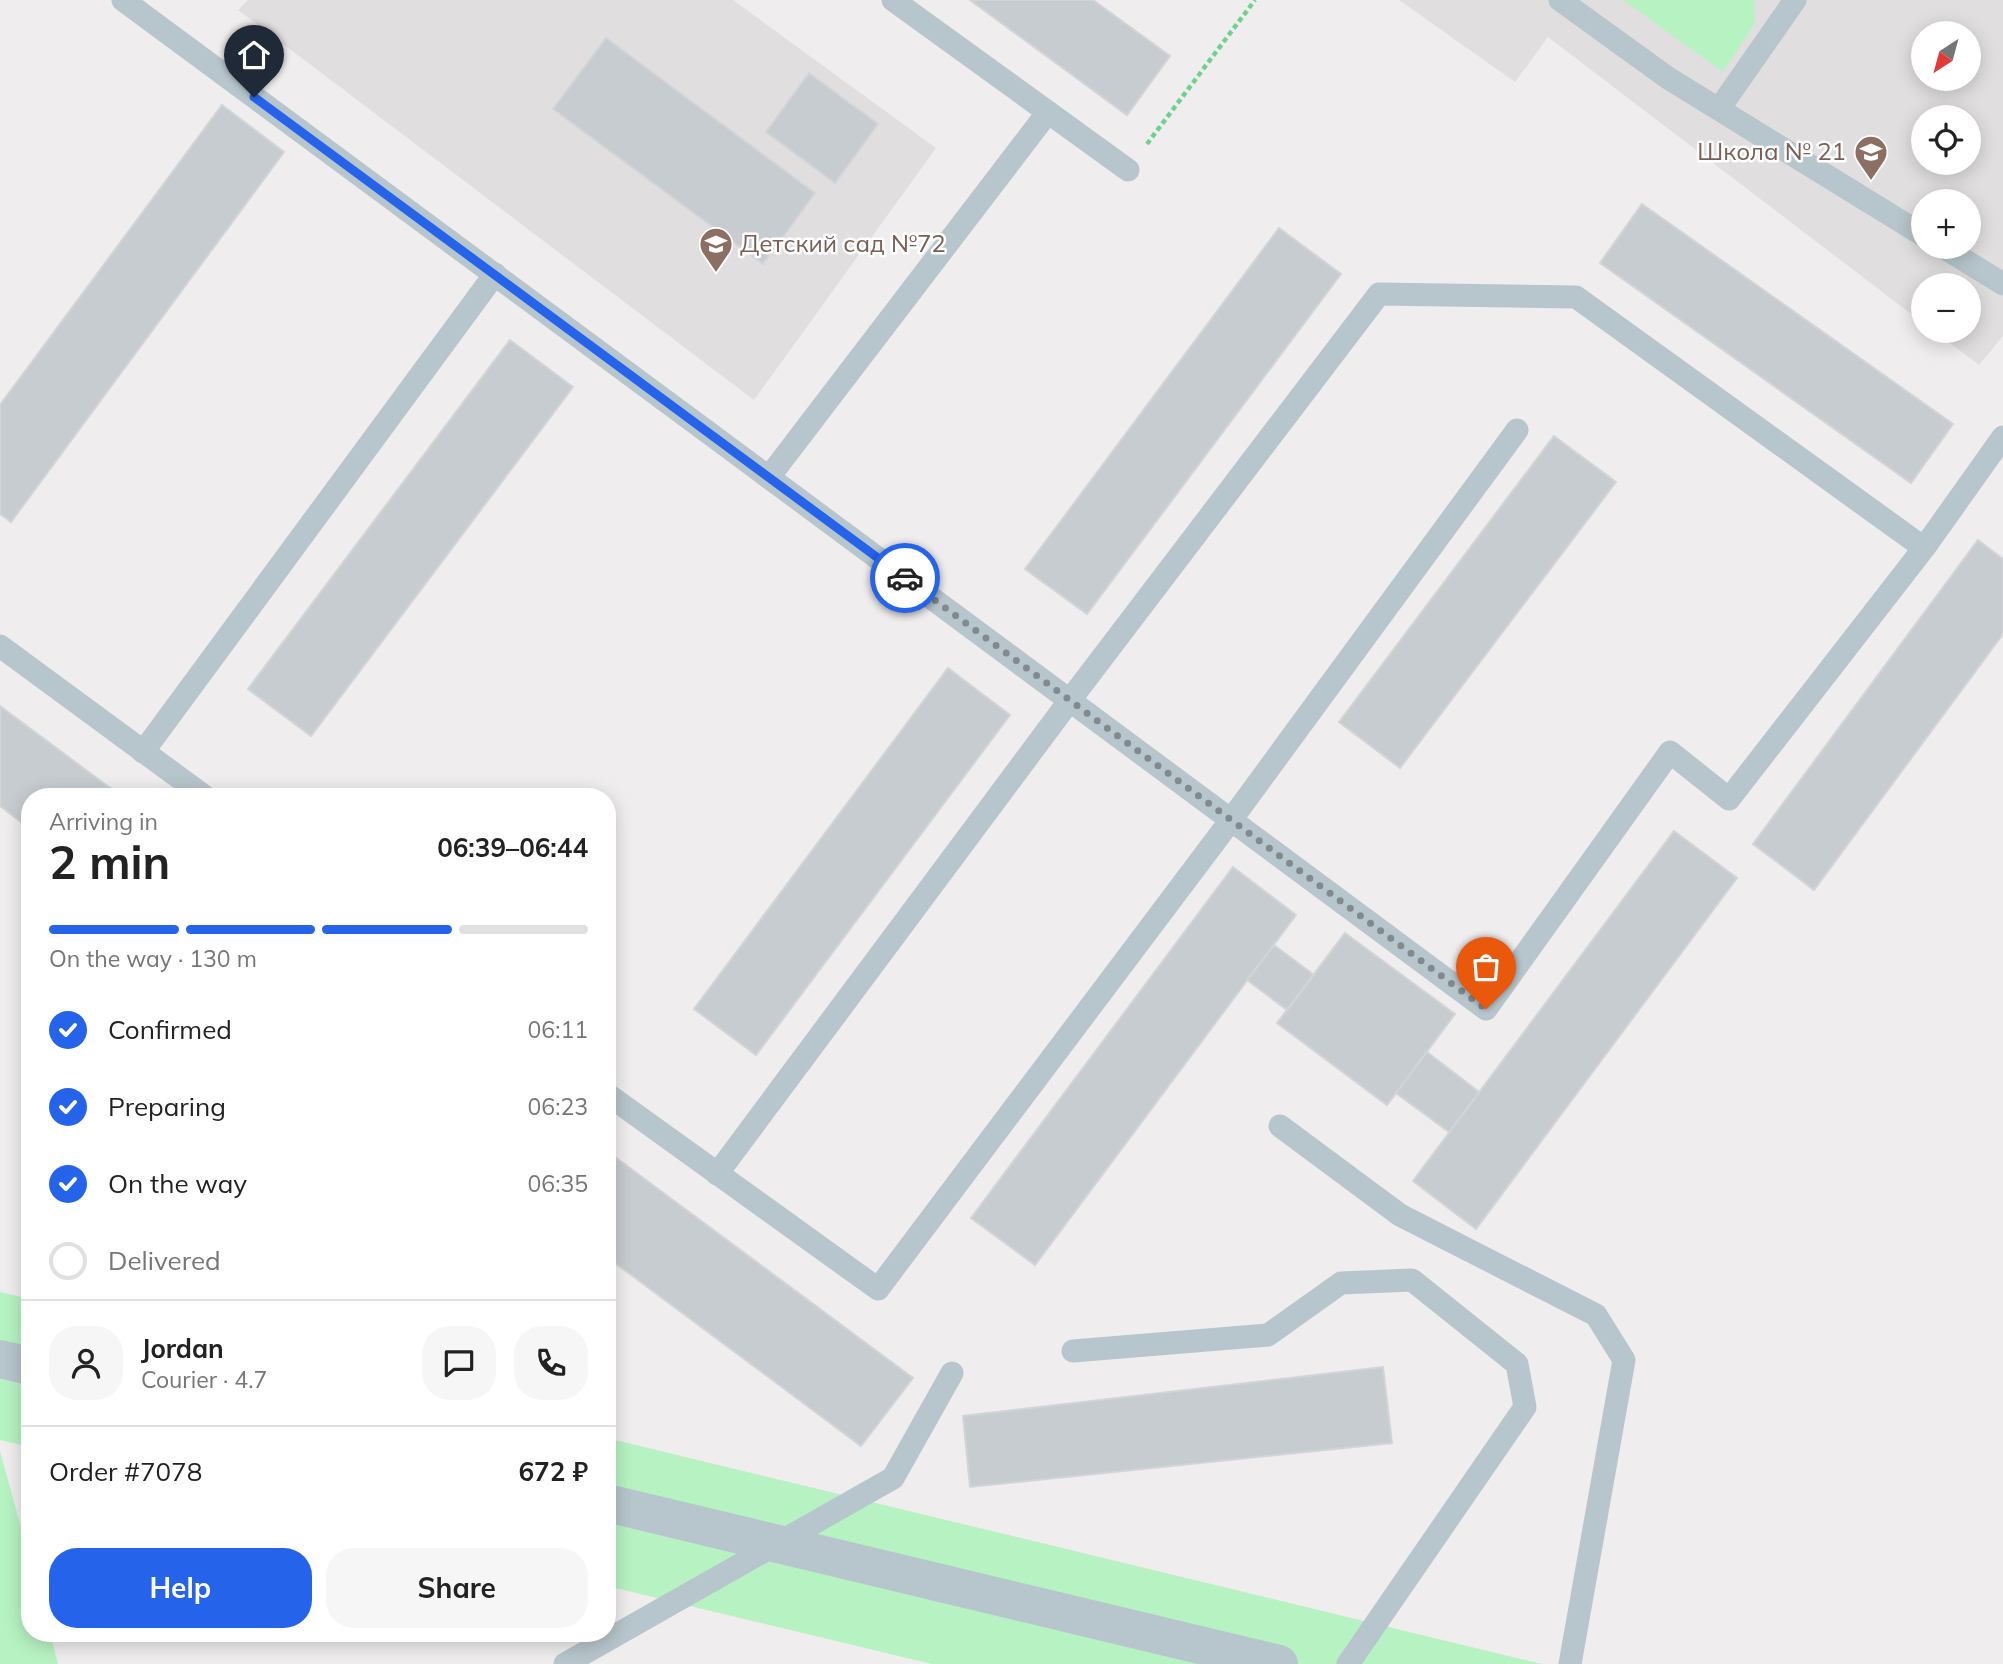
<!DOCTYPE html>
<html lang="en">
<head>
<meta charset="utf-8">
<style>
  :root { --surface:#fff; --page:#f6f6f6; --text:#222; --muted:#767676; --line:#e0e0e0; --accent:#2563eb }
  body { margin:0; font-family:Mulish,sans-serif; background:var(--page); color:var(--text); height:100vh; display:flex; flex-direction:column; font-size:26px; white-space:nowrap }
  * { box-sizing:border-box; margin:0 }
  p { font-size:23px; color:var(--muted) }
  .icon { flex:none; width:38px; height:38px; fill:none; stroke:currentColor; stroke-width:2; stroke-linecap:round; stroke-linejoin:round }
  .map { position:relative; flex:1; overflow:hidden }
  .sheet { position:absolute; left:21px; top:788px; width:595px; height:854px; display:flex; flex-direction:column; background:var(--surface); border-radius:28px; box-shadow:0 4px 18px #0003 }
  .sheet>* { flex:none }
  .needle { width:46px; rotate:216deg }
  .controls { position:absolute; left:1911px; top:21px; display:grid; gap:14px }
  .controls a { display:grid; place-items:center; width:70px; height:70px; border-radius:50%; background:var(--surface); box-shadow:0 4px 18px #0003; font-size:35px }
  .pin { position:absolute; display:grid; place-items:center; width:60px; height:60px; color:#fff; margin:-72px -30px; border-radius:50% 50% 50% 0; rotate:-45deg; box-shadow:0 0 7px #0007 }
  .pin .icon { rotate:45deg }
  .courier { position:absolute; display:grid; place-items:center; width:70px; height:70px; margin:-35px; border:5px solid #2563eb; border-radius:50%; background:#fff; color:#222; box-shadow:0 2px 9px #0007 }
  .headline em { font-style:normal; font-weight:700 }
  .headline div { display:flex; flex-direction:column-reverse }
  .headline { display:flex; align-items:center; justify-content:space-between; height:119px; padding:0 28px }
  h1 { font-size:46px; font-weight:700; line-height:52px }
  .bar { display:grid; grid-template-columns:repeat(4,1fr); gap:10px 7px; align-content:center; height:84px; padding:0 28px }
  .bar i { height:9px; border-radius:5px; background:var(--line) }
  .bar .active { background:var(--accent) }
  .bar p { grid-column:span 4 }
  .line { display:flex; align-items:center; gap:18px; padding:0 28px; border-top:2px solid var(--line) }
  .line div { flex:1 }
  .round { display:grid; place-items:center; flex:none; width:74px; height:74px; border-radius:28px; background:var(--page) }
  ol { padding:0 28px; list-style:none }
  li { display:flex; align-items:center; gap:21px; height:77px }
  li p { margin-inline-start:auto }
  li .icon { padding:7px; border-radius:50%; background:var(--accent); color:#fff; stroke-width:4 }
  li:last-child { color:var(--muted) }
  li i { width:38px; height:38px; border:4px solid var(--line); border-radius:50% }
  .cta { display:flex; gap:14px; margin-top:auto; padding:14px 28px }
  .cta a { flex:1; height:80px; border-radius:28px; background:var(--accent); color:#fff; font-size:28px; font-weight:700; line-height:80px; text-align:center }
  .cta a+a { background:var(--page); color:var(--text) }
  .map>svg:first-child { display:block }
</style>
</head>
<body>
<div class="map">
<svg width="2003" height="1664" viewBox="0 0 2003 1664">
  <rect width="100%" height="100%" fill="#f0edee"/>
  <!-- education -->
  <path fill="#e1dee0" fill-rule="evenodd" d="M248 0H733L936 148 754 400 238 10Z
    M1399 0H2003V336L1979 365 1934 331H1969V285H1923V323L1548 37 1515 82ZM1923 33H1969V79H1923ZM1923 117H1969V163H1923ZM1923 201H1969V247H1923Z"/>
  <!-- green -->
  <path fill="#b7f2c3" d="M1623 0H1754L1755 23 1723 72Z
    M0 1292 30 1299V1447L0 1440Z
    M607 1438 1542 1664H932L607 1586Z
    M0 1451 30 1560V1633H50L58 1664H0Z"/>
  <!-- building -->
  <path fill="#c7ccd1" stroke="#d1d5da" stroke-width="2" d="M970 0H1093L1170 56 1127 115Z
    M606 38 815 193 763 264 553 109Z
    M809 73 878 124 835 183 766 132Z
    M222 105 284 152 11 522 0 514V405Z
    M1642 204 1953 424 1911 483 1600 263Z
    M1279 228 1341 274 1087 614 1025 569Z
    M510 340 573 387 311 736 248 689Z
    M1554 436 1616 482 1400 768 1339 722Z
    M1978 540 2003 559V634L1814 890 1753 844Z
    M948 668 1010 715 756 1055 694 1009Z
    M0 706 121 796H30V829L0 806Z
    M1674 831 1737 878 1476 1229 1413 1181Z
    M1233 867 1296 915 1035 1265 971 1218Z
    M1345 933 1455 1014 1387 1105 1277 1023Z
    M1274 945 1314 975 1287 1010 1247 980Z
    M1427 1052 1479 1092 1449 1132 1396 1093Z
    M607 1151 913 1378 861 1446 607 1257Z
    M1383 1367 1392 1443 970 1487 963 1416Z"/>
  <g fill="none" stroke-linecap="round" stroke-linejoin="round">
    <!-- path -->
    <path stroke="#6dd28d" stroke-width="4.5" stroke-dasharray="5 3.5" stroke-linecap="butt" d="M1147 144 1255 0"/>
    <!-- service -->
    <path stroke="#b7c6cc" stroke-width="23" d="M123 0C578 335 1032 673 1486 1009L1670 752 1729 799 1924 548 1576 297 1379 294 1070 700 717 1174
      M893 0 1128 170
      M1560 0 1668 78 1923 235
      M1719 109 1795 0
      M1943 247 2003 284
      M769 477 1048 112
      M1924 548 2003 437
      M0 646 204 796
      M143 752 495 274
      M607 1094 878 1289 1231 820 1517 430
      M1280 1126 1400 1215 1596 1315 1624 1360 1570 1664
      M1073 1351 1268 1335 1341 1283 1412 1280 1517 1364 1525 1407 1348 1664
      M565 1664 893 1478 952 1373"/>
    <!-- minor -->
    <path stroke="#b7c6cc" stroke-width="38" d="M0 1359 30 1366
      M607 1503 1279 1664"/>
  </g>
  <g fill="none" stroke-linecap="round" stroke-linejoin="round">
    <!-- done -->
    <path stroke="#808a8f" stroke-width="7" stroke-dasharray="0 12.6" d="M905 578 1486 1009"/>
    <!-- route -->
    <path stroke="#2563eb" stroke-width="9" d="M254 97 905 578"/>
  </g>
  <!-- icons -->
  <defs>
    <symbol id="school-pin" viewBox="-11 -11 22 30"><path d="M0 17L-7.5 6A9.5 9.5 0 1 1 7.5 6Z" fill="#8d6e63" stroke="#fff"/><path d="M0-5L7-2L0 1L-7-2ZM-4 1L0 2.5L4 1V4Q0 6-4 4Z" fill="#fff"/></symbol>
  </defs>
  <g fill-rule="evenodd">
    <use href="#school-pin" x="1852" y="133" width="38" height="52"/>
    <use href="#school-pin" x="697" y="225" width="38" height="52"/>
  </g>
  <g text-anchor="middle" stroke-width="5" stroke-linejoin="round" paint-order="stroke">
    <!-- education labels -->
    <g font-size="24" fill="#785e54" stroke="#fff" text-anchor="end">
      <text x="1846" y="160">Школа № 21</text>
      <text x="740" y="252" text-anchor="start">Детский сад №72</text>
    </g>
  </g>
</svg>
<div class="controls">
<a><svg class="needle" viewBox="-14 -14 28 28"><path d="M0-13l5 13h-10z" fill="#e53935"/><path d="M0 13l5-13h-10z" fill="#767676"/></svg></a>
<a><svg class="icon" aria-label="locate" viewBox="0 0 24 24"><circle cx="12" cy="12" r="6"/><path d="M12 2v4M12 18v4M2 12h4M18 12h4"/></svg></a>
<a>+</a>
<a>−</a>
</div>
<div class="pin" style="left:1486px;top:1009px;background:#ea580c"><svg class="icon" aria-label="bag" viewBox="0 0 24 24"><path d="M5 8h14l-1 12H6zM9 8a3 3 0 0 1 6 0"/></svg></div>
<div class="pin" style="left:254px;top:97px;background:#1f2937"><svg class="icon" aria-label="home" viewBox="0 0 24 24"><path d="M3 11l9-7 9 7M6 9v11h12V9"/></svg></div>
<div class="courier" style="left:905px;top:578px"><svg class="icon" aria-label="car" viewBox="0 0 24 24"><path d="M5 17H2v-5l4-1 3-4h7l3 4 3 1v5h-3M9 17h6M6 11h13"/><circle cx="7" cy="17" r="2"/><circle cx="17" cy="17" r="2"/></svg></div>
<section class="sheet">
<div class="headline"><div><h1>2 min</h1><p>Arriving in</p></div><em>06:39–06:44</em></div>
<div class="bar"><i class="active"></i><i class="active"></i><i class="active"></i><i></i><p>On the way · 130 m</p></div>
<ol>
<li><svg class="icon" aria-label="check" viewBox="0 0 24 24"><path d="M5 12l5 5 9-10"/></svg>Confirmed<p>06:11</p></li>
<li><svg class="icon" aria-label="check" viewBox="0 0 24 24"><path d="M5 12l5 5 9-10"/></svg>Preparing<p>06:23</p></li>
<li><svg class="icon" aria-label="check" viewBox="0 0 24 24"><path d="M5 12l5 5 9-10"/></svg>On the way<p>06:35</p></li>
<li><i></i>Delivered</li>
</ol>
<div class="line" style="height:126px"><a class="round"><svg class="icon" aria-label="person" viewBox="0 0 24 24"><circle cx="12" cy="8" r="4"/><path d="M4 21q1-7 8-7t8 7"/></svg></a><div><b>Jordan</b><p>Courier · 4.7</p></div><a class="round"><svg class="icon" aria-label="chat" viewBox="0 0 24 24"><path d="M4 5h16v11H9l-5 4z"/></svg></a><a class="round"><svg class="icon" aria-label="phone" viewBox="0 0 24 24"><path d="M5 4h4l2 5-3 2q2 4 5 5l2-3 5 2v4C11 20 4 13 5 4z"/></svg></a></div>
<div class="line" style="height:91px"><div>Order #7078</div><b>672 ₽</b></div>
<div class="cta"><a>Help</a><a>Share</a></div>
</section>
</div>
</body>
</html>
